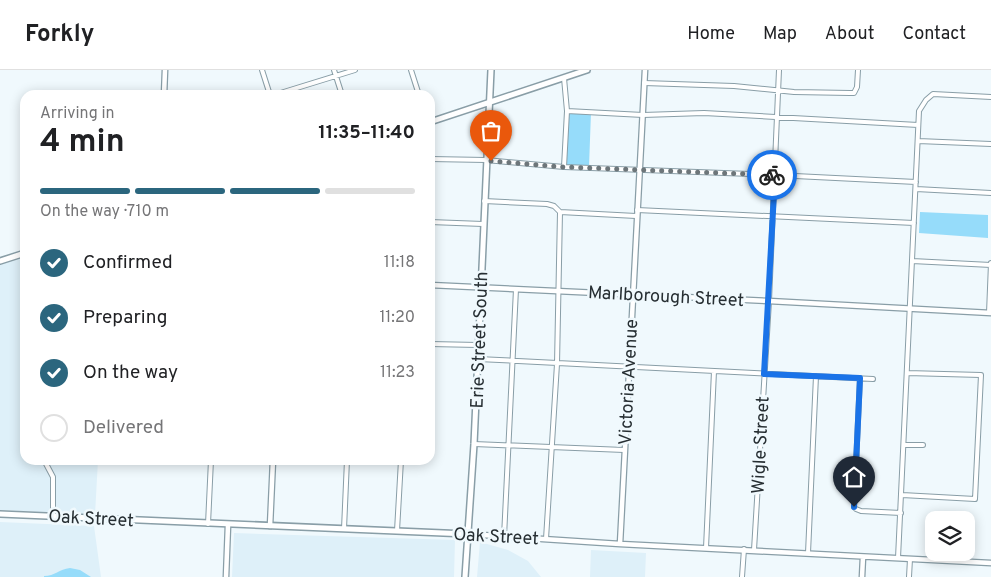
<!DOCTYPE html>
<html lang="en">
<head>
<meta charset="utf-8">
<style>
  :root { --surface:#fff; --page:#f2f2f2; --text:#202124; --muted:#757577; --line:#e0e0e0; --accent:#2b667e }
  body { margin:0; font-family:Overpass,sans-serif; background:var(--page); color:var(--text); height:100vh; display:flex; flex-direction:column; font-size:19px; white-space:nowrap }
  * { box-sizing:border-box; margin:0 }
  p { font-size:16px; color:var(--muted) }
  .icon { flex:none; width:28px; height:28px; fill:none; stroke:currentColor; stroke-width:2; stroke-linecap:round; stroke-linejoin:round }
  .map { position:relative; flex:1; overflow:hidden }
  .panel { position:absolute; left:20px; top:20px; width:415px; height:375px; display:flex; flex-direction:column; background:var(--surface); border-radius:15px; box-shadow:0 2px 12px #0003 }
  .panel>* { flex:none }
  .controls { position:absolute; left:925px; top:441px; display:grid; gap:10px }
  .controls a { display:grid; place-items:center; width:50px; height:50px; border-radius:10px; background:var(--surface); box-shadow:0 2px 12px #0003; font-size:25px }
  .pin { position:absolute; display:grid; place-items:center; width:42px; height:42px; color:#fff; margin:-51px -21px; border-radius:50% 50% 50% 0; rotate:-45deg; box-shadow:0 0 5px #0007 }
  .pin .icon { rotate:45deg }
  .courier { position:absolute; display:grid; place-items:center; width:50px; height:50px; margin:-25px; border:4px solid #1a73e8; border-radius:50%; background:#fff; color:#222; box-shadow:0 1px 6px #0007 }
  .head em { font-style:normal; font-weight:700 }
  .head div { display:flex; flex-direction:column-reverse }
  .head { display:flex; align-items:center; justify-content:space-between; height:85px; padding:0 20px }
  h1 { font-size:32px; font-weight:700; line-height:38px }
  .bar { display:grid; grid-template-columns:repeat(4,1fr); gap:8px 5px; align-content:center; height:60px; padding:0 20px }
  .bar i { height:6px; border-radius:4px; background:var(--line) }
  .bar .current { background:var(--accent) }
  .bar p { grid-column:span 4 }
  ol { padding:0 20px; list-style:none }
  li { display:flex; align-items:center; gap:15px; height:55px }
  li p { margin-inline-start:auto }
  li .icon { padding:5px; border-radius:50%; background:var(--accent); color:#fff; stroke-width:4 }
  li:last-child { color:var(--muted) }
  li i { width:28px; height:28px; border:2px solid var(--line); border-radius:50% }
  header { display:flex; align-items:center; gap:30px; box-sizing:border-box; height:70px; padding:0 25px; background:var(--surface); border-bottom:1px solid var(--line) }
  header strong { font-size:24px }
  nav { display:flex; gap:28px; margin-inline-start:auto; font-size:18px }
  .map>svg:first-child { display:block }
</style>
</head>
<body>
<header>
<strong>Forkly</strong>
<nav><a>Home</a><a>Map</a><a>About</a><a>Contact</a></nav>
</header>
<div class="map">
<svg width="991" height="507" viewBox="0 0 991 507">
  <rect width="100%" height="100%" fill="#f0f9fd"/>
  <!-- built -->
  <path fill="#def0f9" d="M25 187V390H98L95 445 0 440V194Z
    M0 452 94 456 101 507H0Z
    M234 463 455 470 454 507H232Z
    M480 472 508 480 528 491 541 507H477Z
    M591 480 646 483 645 507H590Z"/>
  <!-- green -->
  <path fill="#96dcfa" d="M567 41 591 42 589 97H564Z
    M920 142 988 145V168L919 163Z
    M70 498 80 500 91 507H44V506C55 506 59 499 70 498Z"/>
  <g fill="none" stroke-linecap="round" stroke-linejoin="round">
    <defs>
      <path id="minor" d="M262 0 270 25
        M334 0 342 25
        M411 0 419 25
        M644 13 734 16 794 22 850 23H854L857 17 858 0
        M274 25 355 0
        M567 41 643 45 704 43 918 55
        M918 71 991 74
        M430 89 486 90 564 97 775 105 916 112
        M564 97 567 41 564 8
        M916 119 991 123
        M484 131 547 134 554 136 560 142 557 294 546 469
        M637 140 914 153
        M560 142 636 146
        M430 152 483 154
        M912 191 991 195
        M989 243 991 193
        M430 274 478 275
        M478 289 873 309
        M860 308 854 437 856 439 861 441 901 443
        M474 374 624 380
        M904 375H923
        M44 390 53 407V447
        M902 425 975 429 981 305 907 303
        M208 454 211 390
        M344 459 347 390
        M397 461 401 390
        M504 467 516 219
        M706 478 714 301
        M754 480 769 231 779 0
        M808 483 816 306
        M898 488 919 41 926 30 933 24 991 27
        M742 507 744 479
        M909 507 910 489"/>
      <path id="tertiary" d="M164 25 165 0
        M430 215 769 231 991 243
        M270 456 273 390
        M467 464 620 474 991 493
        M620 474 645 0
        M226 507 228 455
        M862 507 863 487"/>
      <path id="secondary" d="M430 52 587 0
        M0 191 25 183
        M0 444 467 464
        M465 507 474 374 491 0"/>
    </defs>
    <!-- minor casing -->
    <use href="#minor" stroke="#899ea7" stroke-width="6"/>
    <!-- tertiary casing -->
    <use href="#tertiary" stroke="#899ea7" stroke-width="7"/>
    <!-- secondary casing -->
    <use href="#secondary" stroke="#899ea7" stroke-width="8"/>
    <!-- minor -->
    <use href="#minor" stroke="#fff" stroke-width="4"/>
    <!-- tertiary -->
    <use href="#tertiary" stroke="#fff" stroke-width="4.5"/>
    <!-- secondary -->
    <use href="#secondary" stroke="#fff" stroke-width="5"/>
  </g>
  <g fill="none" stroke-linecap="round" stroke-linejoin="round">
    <!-- done -->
    <path stroke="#6d767a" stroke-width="5" stroke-dasharray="0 9" d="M491 91 564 97 772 105"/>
    <!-- route -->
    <path stroke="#1a73e8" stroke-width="6" d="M772 105H775L764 304 860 308 854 437"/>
  </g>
  <g text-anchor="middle" stroke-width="5" stroke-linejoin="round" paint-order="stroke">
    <!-- street labels -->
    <g font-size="18" fill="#272f33" stroke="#f0f9fd">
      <text transform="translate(666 226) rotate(3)" y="6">Marlborough Street</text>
      <text transform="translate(479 270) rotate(-88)" y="6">Erie Street South</text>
      <text transform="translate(628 312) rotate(-87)" y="6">Victoria Avenue</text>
      <text transform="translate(760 375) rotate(-87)" y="6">Wigle Street</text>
      <text transform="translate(91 448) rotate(3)" y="6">Oak Street</text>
      <text transform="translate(496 466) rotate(3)" y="6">Oak Street</text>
    </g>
  </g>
</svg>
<div class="controls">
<a><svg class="icon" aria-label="layers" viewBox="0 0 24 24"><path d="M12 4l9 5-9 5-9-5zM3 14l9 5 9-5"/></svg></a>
</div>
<div class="pin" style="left:491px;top:91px;background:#ea580c"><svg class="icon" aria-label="bag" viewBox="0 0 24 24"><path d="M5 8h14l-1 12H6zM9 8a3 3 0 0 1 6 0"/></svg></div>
<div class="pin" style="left:854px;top:437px;background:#1f2937"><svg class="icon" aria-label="home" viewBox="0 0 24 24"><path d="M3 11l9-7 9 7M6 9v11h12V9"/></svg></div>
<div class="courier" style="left:772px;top:105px"><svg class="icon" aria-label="bike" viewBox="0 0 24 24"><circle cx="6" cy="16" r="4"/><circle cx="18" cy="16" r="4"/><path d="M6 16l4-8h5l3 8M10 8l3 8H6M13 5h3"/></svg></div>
<section class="panel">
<div class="head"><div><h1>4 min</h1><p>Arriving in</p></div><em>11:35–11:40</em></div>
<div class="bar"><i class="current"></i><i class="current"></i><i class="current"></i><i></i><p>On the way · 710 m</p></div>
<ol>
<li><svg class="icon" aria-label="check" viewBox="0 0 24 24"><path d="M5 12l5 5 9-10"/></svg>Confirmed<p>11:18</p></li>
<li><svg class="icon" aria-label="check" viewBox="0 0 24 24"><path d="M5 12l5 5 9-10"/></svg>Preparing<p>11:20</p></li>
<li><svg class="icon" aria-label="check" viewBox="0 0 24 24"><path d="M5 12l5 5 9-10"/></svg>On the way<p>11:23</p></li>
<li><i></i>Delivered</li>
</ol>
</section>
</div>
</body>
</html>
